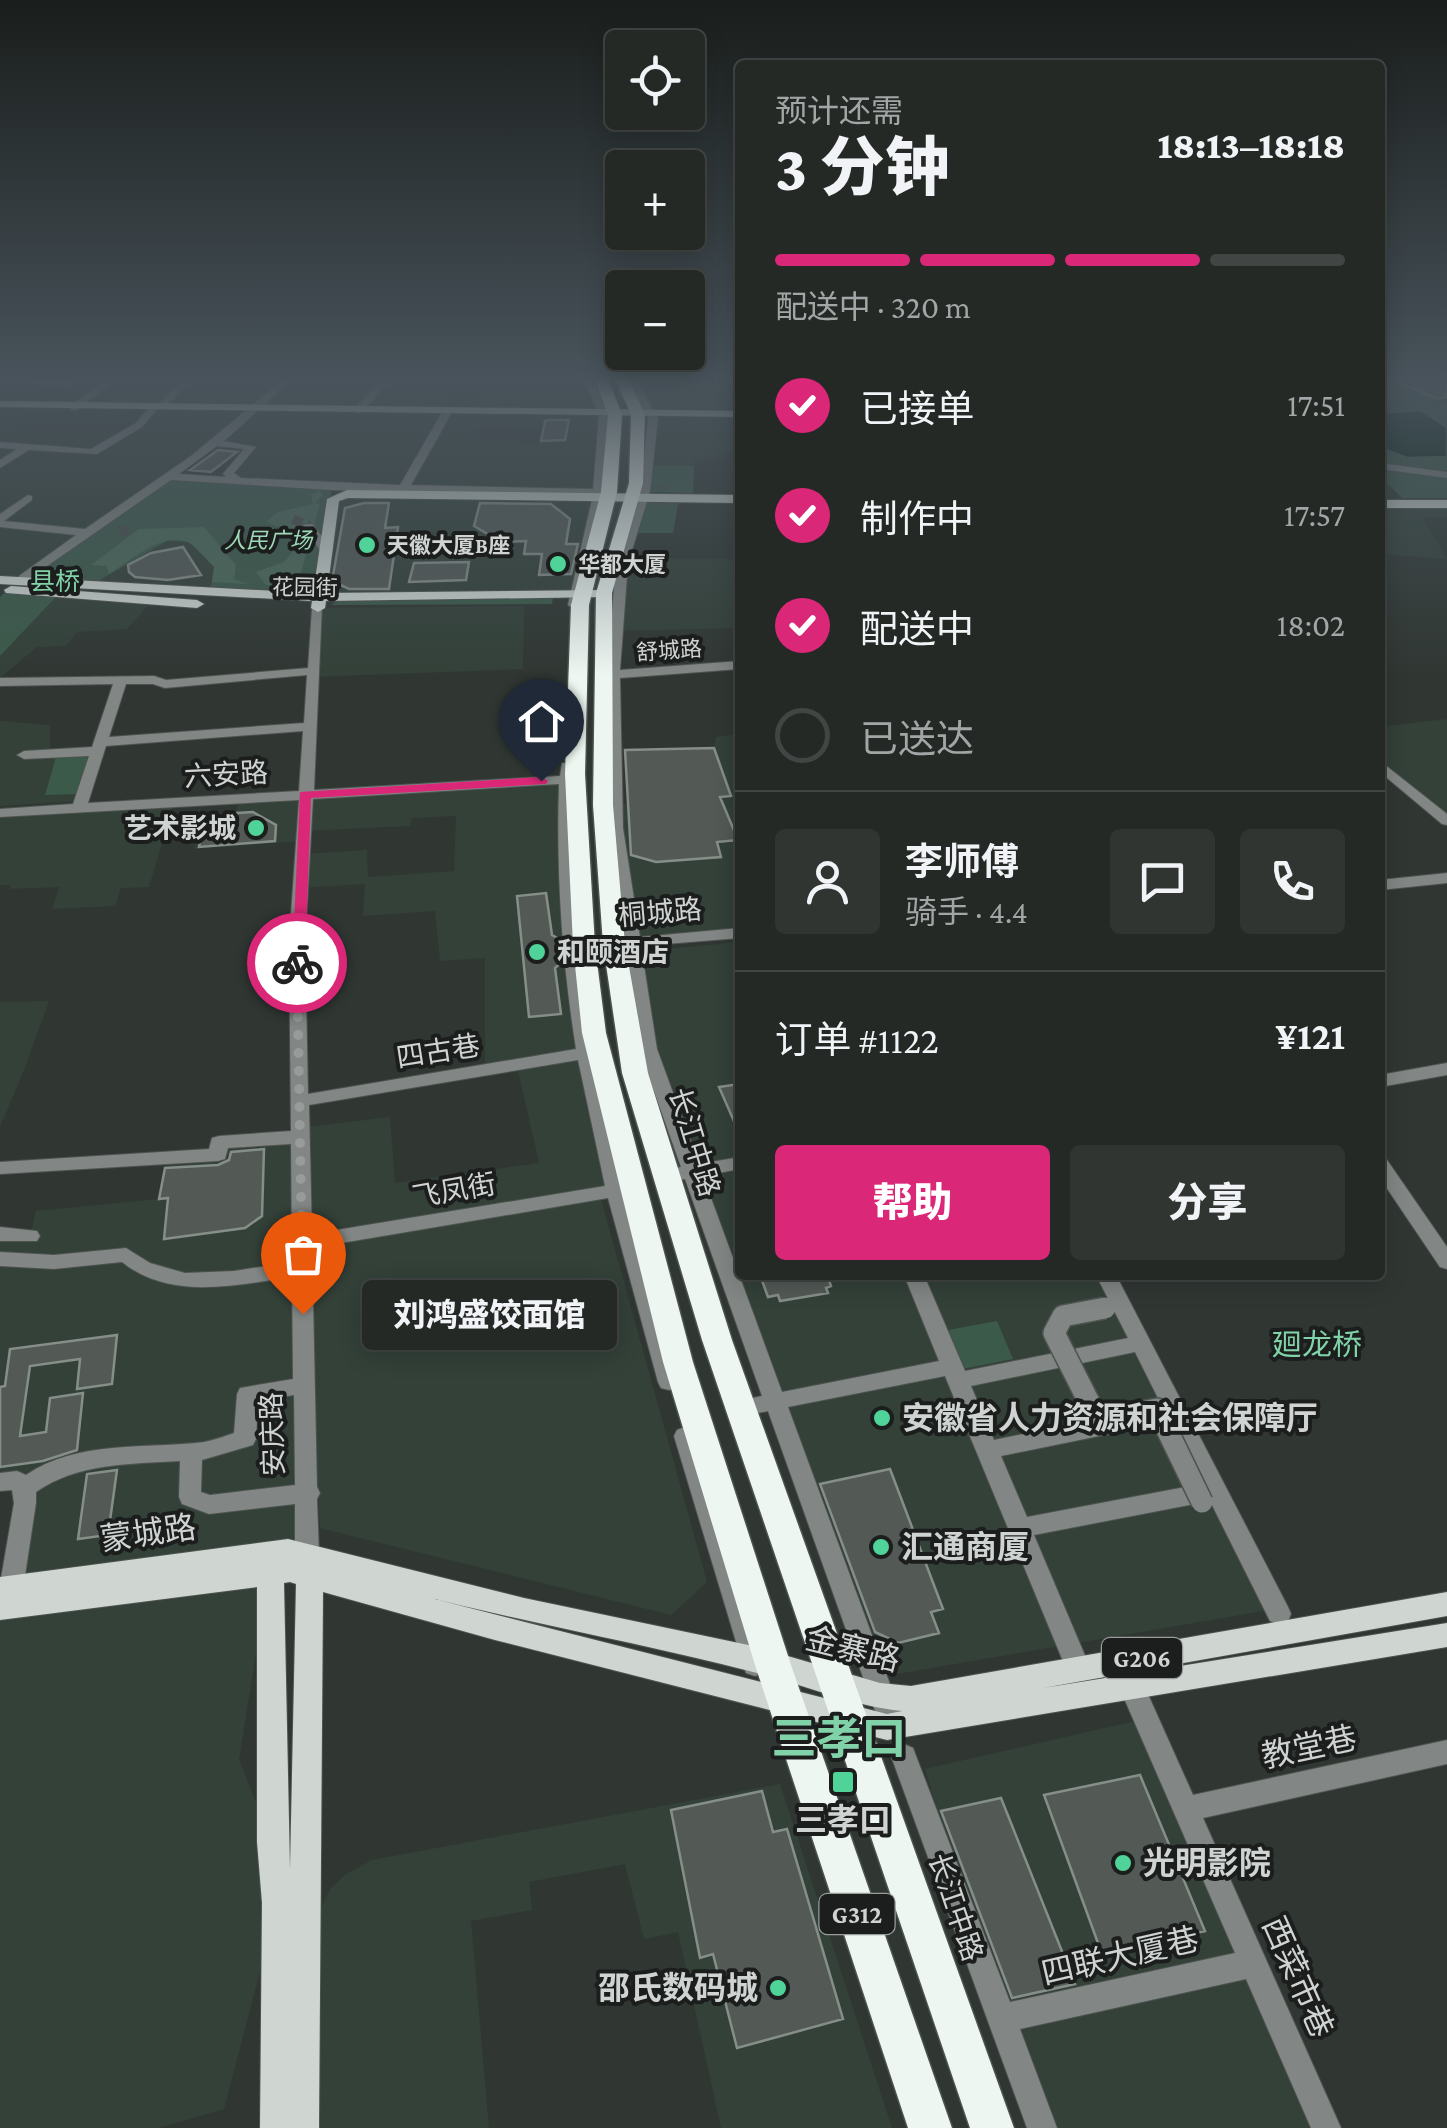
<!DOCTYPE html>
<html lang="zh">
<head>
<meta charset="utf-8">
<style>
  :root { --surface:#242926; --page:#303532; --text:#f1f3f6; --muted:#a3a6a7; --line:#414543; --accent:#db2777 }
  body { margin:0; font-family:"Crimson Pro","Noto Sans SC",serif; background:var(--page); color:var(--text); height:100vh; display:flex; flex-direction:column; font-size:38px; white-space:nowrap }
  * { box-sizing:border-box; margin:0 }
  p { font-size:32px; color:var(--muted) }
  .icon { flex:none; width:55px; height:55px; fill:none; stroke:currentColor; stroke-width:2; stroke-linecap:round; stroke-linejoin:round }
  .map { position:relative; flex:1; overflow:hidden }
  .side { position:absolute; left:735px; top:60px; width:650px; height:1220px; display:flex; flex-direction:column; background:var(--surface); border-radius:10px; box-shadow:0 5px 25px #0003,0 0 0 2px var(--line) }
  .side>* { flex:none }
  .controls { position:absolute; left:605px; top:30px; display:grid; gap:20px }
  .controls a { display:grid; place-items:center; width:100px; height:100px; border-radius:10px; background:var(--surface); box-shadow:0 5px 25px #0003,0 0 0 2px var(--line); font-size:50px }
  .pin { position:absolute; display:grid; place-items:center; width:85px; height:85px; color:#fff; margin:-102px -42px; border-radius:50% 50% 50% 0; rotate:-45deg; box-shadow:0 0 10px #0007 }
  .pin .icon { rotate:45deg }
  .courier { position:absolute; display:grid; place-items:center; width:100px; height:100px; margin:-50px; border:8px solid #db2777; border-radius:50%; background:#fff; color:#222; box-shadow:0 2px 12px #0007 }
  .bubble { position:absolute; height:70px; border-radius:10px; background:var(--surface); box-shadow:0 5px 25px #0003,0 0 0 2px var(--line); font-size:32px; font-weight:800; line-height:70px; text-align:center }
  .head em { font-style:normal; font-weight:800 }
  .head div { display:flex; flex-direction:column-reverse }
  .head { display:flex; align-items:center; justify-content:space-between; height:170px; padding:0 40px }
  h1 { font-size:65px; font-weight:800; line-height:75px }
  .bar { display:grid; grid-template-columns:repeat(4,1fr); gap:15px 10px; align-content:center; height:120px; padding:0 40px }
  .bar i { height:12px; border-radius:8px; background:var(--line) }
  .bar .on { background:var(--accent) }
  .bar p { grid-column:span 4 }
  .line { display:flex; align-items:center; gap:25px; padding:0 40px; border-top:2px solid var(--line) }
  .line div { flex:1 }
  .round { display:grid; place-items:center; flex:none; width:105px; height:105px; border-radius:10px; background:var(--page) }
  ol { padding:0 40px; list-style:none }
  li { display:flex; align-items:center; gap:30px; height:110px }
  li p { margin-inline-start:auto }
  li .icon { padding:10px; border-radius:50%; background:var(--accent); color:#fff; stroke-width:4 }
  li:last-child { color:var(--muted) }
  li i { width:55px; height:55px; border:5px solid var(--line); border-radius:50% }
  .primary-button { display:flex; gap:20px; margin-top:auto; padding:20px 40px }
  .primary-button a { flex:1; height:115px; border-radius:10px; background:var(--accent); color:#fff; font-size:40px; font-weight:800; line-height:115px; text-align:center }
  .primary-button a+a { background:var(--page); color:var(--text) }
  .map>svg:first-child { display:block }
</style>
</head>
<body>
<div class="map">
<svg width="1447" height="2128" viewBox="0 0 1447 2128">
  <rect width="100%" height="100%" fill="#303733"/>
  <!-- built -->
  <path fill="#334139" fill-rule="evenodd" d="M189 377H588L604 413 467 412 486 379H460L440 412 76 406 107 381 182 384Z
    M630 377H740V414H652Z
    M0 406 34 407 16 431H127L139 425 153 408 604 415 598 492 241 483 229 476 251 447 216 443 23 578 0 580ZM484 426H542L543 427 538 445H517L518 441 473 439 476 428Z
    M653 416H740V430L733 431V452H724V458L695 459 694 466H649Z
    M347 494 598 498 576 593 318 598 333 499Z
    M1380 504H1447V518H1423L1447 559 1380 554Z
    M166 541 189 542 214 567 210 591 95 583Z
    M624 558 740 559V628L615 631Z
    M57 596 151 602 127 629 77 632 66 646 37 647 0 678V656Z
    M524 606 523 669 313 677 318 608Z
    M1447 719V821L1380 765V727Z
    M0 721 50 725V749L97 751 81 801 0 806Z
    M740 734V795L731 797 740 819V933L634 942 615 805 730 796 714 748 716 737Z
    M566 780 617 1190 300 1243 307 1554 11 1589 24 1488 0 1482V1234L30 1236 36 1211 159 1199 167 1161 222 1158 225 1144 298 1137 299 1128 390 1117 395 1183 539 1163 517 1066 485 1072V958L440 961 435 911 363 916 365 884 300 888 301 854 367 850 368 877 454 871 456 816 412 818 410 826 303 831 302 841 194 849 198 831 230 829 241 798Z
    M174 802 149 887 121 888 115 906 52 909 59 887 10 889 11 885H0V813Z
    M740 942V1161L699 1167 648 1049 635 952Z
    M49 1001 24 1070 0 1127V1002Z
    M740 1166V1275L703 1173Z
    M601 1199 707 1582 671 1615 320 1528 305 1247Z
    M740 1275H1106L1281 1608 885 1676Z
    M269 1571 239 1760 272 1842 278 1903 224 2109 158 2128H0V1608Z
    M1140 1720 1326 2128H1042L1002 2018 925 1769Z
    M780 1784 892 2128H721L678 1932 644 1939 625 1864 529 1882 532 1910 471 1921 489 2128H317L318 1914 331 1888 345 1875 372 1860Z"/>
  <!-- green -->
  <path fill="#3c5a4a" d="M1380 377 1447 405V498H1402L1380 476Z
    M649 466H694L693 493 645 492Z
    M169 477 332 487 318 598 210 591 214 567 189 542 167 541 95 583 23 578Z
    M642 498 679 499 673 533H631Z
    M7 590 57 596 0 656V597Z
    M553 598 552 604 331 605 337 601Z
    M92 755 79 794 45 795 56 757Z
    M997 1321 1013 1359 962 1369 948 1330Z"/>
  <!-- forest -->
  <path fill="#4b6b5a" d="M291 485 314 486 323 495 315 503 320 504 299 580 285 586 266 585 256 572 284 562 299 544 294 532 266 522 278 512 313 504 311 494 319 492 305 487 267 486Z
    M204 527 236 565 234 579 248 584 212 582 214 567C207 560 199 550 191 544 166 528 130 561 109 574L107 566 91 565 139 529Z"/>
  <!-- water -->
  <path fill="#032214" stroke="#40574d" stroke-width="2.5" d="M1420 410 1447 427V457L1407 458 1380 448V413Z"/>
  <!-- building -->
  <path fill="#535a56" stroke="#868e89" stroke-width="2.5" d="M1386 377H1447V397L1437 399Z
    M550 420H569L565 440 541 441 545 421Z
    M218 450 237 452 211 472 190 470Z
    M364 503H389L385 528 398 527 389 589H349L332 581 345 508Z
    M480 503 551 504 570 519 566 544H578L571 574 539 575 542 554H524L526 541 501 542 474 526Z
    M183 547 201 575 168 580 135 577 129 572 128 565 151 553Z
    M469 562 466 580 409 582 414 563Z
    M714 748 731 796 720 797 738 840 717 842 721 857 656 862 631 855 625 750Z
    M253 812 276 825 275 841 199 847 201 834 235 831 237 813Z
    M546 893 552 935 559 939 561 963 555 968 561 1014 529 1017 517 896Z
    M740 1084V1135L719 1087Z
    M264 1149 262 1216 245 1228 164 1239 168 1198 159 1199 165 1168 218 1165 229 1160 231 1152Z
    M760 1275H827L831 1286 826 1288 828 1293 780 1301 778 1295 768 1297Z
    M117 1335 112 1384 77 1389 80 1359 30 1366 20 1436 46 1432 50 1398 83 1393 77 1450 43 1461 0 1467V1387L5 1386 10 1349Z
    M890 1469 943 1609 931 1612 939 1633 898 1643 875 1632 820 1484Z
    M117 1470 108 1535 78 1539 87 1474Z
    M1140 1775 1205 1931 1102 1954 1044 1795Z
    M762 1791 773 1832 787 1829 843 2019 737 2048 713 1954 700 1958 671 1810Z
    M1001 1798 1075 1984 1012 1998 941 1811Z"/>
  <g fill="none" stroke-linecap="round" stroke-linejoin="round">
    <!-- minor-tunnel -->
    <path stroke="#484e4b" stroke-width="10" stroke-dasharray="10 5" stroke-linecap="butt" d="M662 505 664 486
      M293 519 309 526
      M119 531 131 532"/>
    <defs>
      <path id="minor" d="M0 377 69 380 74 377H85L71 386 1 382Z
        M108 377H118L77 410H71V406Z
        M184 377H295L224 441 256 447 234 473 241 478 400 485 441 414 446 411 451 414 411 485 593 489 599 415 583 377H592L609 415 604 489 613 492 604 495 580 605 574 609 568 605 593 495 332 490 171 480 27 580H19V576L76 535 0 527V514L28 495 32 496V500L4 521 85 529 191 456 279 383 191 381 166 407H160V403ZM217 446 244 449 223 474 226 477 179 474Z
        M383 377H540L535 380 390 381 361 413H355V409Z
        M625 377H634L658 418 650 492 628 563 620 670 740 661V669L620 678 623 828 640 937 740 928V938L641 946 657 1049 699 1164 740 1157V1169L703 1176 782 1392 939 1361 904 1275H924L965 1371 1128 1338 1096 1275H1116L1288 1607 1291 1614 1288 1621 1279 1624 1270 1621 1210 1501 1034 1535 1086 1658 1083 1666 1074 1669 1065 1666 945 1376 788 1407 901 1714 897 1722 888 1726 879 1722 768 1411 742 1416 734 1414 731 1408 734 1402 762 1396 685 1179 667 1182 660 1181 658 1176 660 1171 681 1167 639 1049 625 947 579 950C597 1099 636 1239 680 1382L677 1388 669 1390 661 1388 658 1382 608 1198 312 1248 317 1487 320 1493 317 1499 319 1554 315 1561 307 1564 299 1561 295 1554V1504L209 1514 182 1504 179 1497 180 1461C131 1464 77 1463 36 1492V1503L23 1589 19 1596 11 1599 3 1596 0 1584 14 1503 12 1490 0 1491V1473L17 1471 26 1475C77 1440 146 1449 204 1442 214 1440 225 1436 234 1433L237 1394 240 1388 293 1379 292 1277C236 1285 171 1301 122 1262L54 1269 0 1266V1252L54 1255 126 1248 150 1263 185 1273 234 1271 292 1262 291 1144 228 1148 225 1159 218 1161 0 1174V1162L209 1149 212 1138 219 1136 291 1131 289 942 299 800 0 817V809L73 804 89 756 24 759 17 755 24 751 92 747 113 684 0 686V678L154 676 166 680 308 668 312 608 322 605 314 790 560 776 562 763H572L574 775 581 779 574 783 572 844 578 943 624 938 609 828 607 678 596 675 607 671 616 563 640 492 648 418ZM307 675 304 723 109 737 126 684H153L165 688ZM303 731 299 791 88 803 106 746ZM559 784C556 873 562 961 576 1049L308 1094 305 942 313 799ZM578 1060 605 1186 312 1234 309 1105ZM1135 1352 1201 1484 1027 1517 1001 1456 1114 1433 1122 1430 1125 1424 1122 1418 1114 1415 994 1440 971 1386ZM294 1395 295 1485 210 1495 201 1492 202 1460 253 1445 256 1439 258 1401Z
        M150 406 158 408 142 427 97 454 29 450 0 468V460L17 449 0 448V442L91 449 136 423Z
        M1380 463 1447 472V478L1380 469Z
        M305 524H313L330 548 328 550H320L303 526Z
        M1380 761 1447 814V825L1442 824 1380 772Z
        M1447 873V883L1380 890V880Z
        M1447 1063V1075L1380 1087V1075Z
        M1380 1158 1387 1160 1447 1247V1269L1440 1267 1380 1178Z
        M0 1227 37 1231 40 1236 37 1241H0Z
        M685 1427 693 1430 696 1436 767 1665 764 1673 755 1676 746 1673 743 1665 674 1436 677 1430Z
        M1133 1678 1142 1681 1193 1795 1447 1740V1764L1203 1818 1341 2128H1311L1246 1979 1020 2029 1057 2128H1027L891 1756 895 1748 904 1744 913 1748 1010 2002 1235 1953 1120 1689 1124 1681Z"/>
      <path id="major" d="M0 377H9L0 383Z
        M0 401 740 411V417L0 407Z
        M347 490 740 495V503L348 498 339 501 327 593 609 590V596L604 597 326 601 325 608 318 612 311 608 312 601 0 584V576L313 593 327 499Z
        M1380 500H1447V508H1380Z
        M11 586 197 600 204 604 197 608 6 593 4 590Z
        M288 1539 524 1598 753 1646 880 1683 911 1686 1447 1592V1616L1043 1688 1447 1623V1647L887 1740 495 1640 323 1592 319 2128H260L262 1903 257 1842V1587L0 1620V1577ZM290 1582 296 1584 290 1869 284 1583ZM415 1594C527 1623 641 1643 753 1672 803 1684 851 1706 902 1711L887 1714Z"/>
      <path id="highway" d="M594 377H607L622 415 617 492 589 605 585 774 595 946 606 1033 693 1362 791 1665 952 2128H908L755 1665 663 1362 582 1033 573 946 565 774 571 605 601 492 608 415Z
        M614 377H627L645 414 643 483 612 593 613 805 625 944 648 1073 732 1340 1014 2128H970L702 1340 622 1073 603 944 593 805 596 593 629 483 631 414Z"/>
    </defs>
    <!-- minor casing -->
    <use href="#minor" stroke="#4d534f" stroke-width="2"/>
    <!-- major casing -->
    <use href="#major" stroke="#4d534f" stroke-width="2"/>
    <!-- highway casing -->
    <use href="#highway" stroke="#4d534f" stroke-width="3"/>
    <!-- minor -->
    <use href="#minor" fill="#828684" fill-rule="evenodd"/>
    <!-- major -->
    <use href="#major" fill="#cfd6d2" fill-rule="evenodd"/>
    <!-- highway -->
    <use href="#highway" fill="#edf6f1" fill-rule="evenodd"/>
    <defs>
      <path id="minor-bridge" d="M1105 1308 1063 1316 1054 1333 1098 1420 1157 1409 1202 1502"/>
    </defs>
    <!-- minor-bridge casing -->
    <use href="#minor-bridge" stroke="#4d534f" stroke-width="24" stroke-linecap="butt"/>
    <!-- minor-bridge -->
    <use href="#minor-bridge" stroke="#828684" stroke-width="21"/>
  </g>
  <!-- sky -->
  <linearGradient id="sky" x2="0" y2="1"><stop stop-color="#1a1e1c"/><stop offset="0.56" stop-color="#48535b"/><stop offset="1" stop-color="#48535b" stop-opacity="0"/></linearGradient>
  <rect width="1447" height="675" fill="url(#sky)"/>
  <!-- route -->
  <path fill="#db2777" d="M541 777 548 781 546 784 311 798 305 963 292 967 300 792Z"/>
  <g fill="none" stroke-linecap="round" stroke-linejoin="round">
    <!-- done -->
    <path stroke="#979c9a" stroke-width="10" stroke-dasharray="0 18" d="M297 963 303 1314"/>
  </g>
  <!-- markers -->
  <g fill="#50d398" stroke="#1b1e1c" stroke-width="4">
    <circle cx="367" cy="545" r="10"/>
    <circle cx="558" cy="564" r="10"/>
    <circle cx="256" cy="828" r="10"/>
    <circle cx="537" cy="952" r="10"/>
    <circle cx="882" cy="1418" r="10"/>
    <circle cx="881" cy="1547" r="10"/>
    <rect x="831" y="1770" width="24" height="24" rx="5"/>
    <circle cx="1123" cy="1863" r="10"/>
    <circle cx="778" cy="1988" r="10"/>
  </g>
  <g text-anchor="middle" stroke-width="8" stroke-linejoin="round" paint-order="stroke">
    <!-- far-park labels -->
    <g font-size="22" font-style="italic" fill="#9ed9b9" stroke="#1b1e1c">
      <text x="268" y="548">人民广场</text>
    </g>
    <!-- far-poi labels -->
    <g font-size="22" font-weight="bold" fill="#cfd3d1" stroke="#1b1e1c" text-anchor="start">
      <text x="387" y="553">天徽大厦B座</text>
      <text x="578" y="572">华都大厦</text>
    </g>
    <!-- far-street labels -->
    <g font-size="22" fill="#cfd3d1" stroke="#1b1e1c">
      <text transform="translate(305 587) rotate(1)" y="8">花园街</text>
      <text transform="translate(669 650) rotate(-4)" y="8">舒城路</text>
    </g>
    <!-- far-neighbourhood labels -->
    <g font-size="25" fill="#81d2a8" stroke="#1b1e1c">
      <text x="55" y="590">县桥</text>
    </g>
    <!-- shield labels -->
    <g fill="#1b1e1c" stroke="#999d9b" stroke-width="2.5">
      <rect x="1102" y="1638" width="80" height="40" rx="8"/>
      <rect x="819.5" y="1894" width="75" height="40" rx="8"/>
    </g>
    <g font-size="25" font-weight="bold" fill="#cfd3d1">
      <text x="1142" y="1667">G206</text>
      <text x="857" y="1923">G312</text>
    </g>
    <!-- street labels -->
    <g font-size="28" fill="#cfd3d1" stroke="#1b1e1c">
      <text transform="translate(226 774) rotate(-3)" y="10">六安路</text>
      <text transform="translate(660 912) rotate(-5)" y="10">桐城路</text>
      <text transform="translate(438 1051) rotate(-9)" y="10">四古巷</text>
      <text transform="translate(695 1142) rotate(73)" y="10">长江中路</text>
      <text transform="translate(454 1190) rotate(-10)" y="10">飞凤街</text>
      <text transform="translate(272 1434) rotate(-92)" y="10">安庆路</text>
      <text transform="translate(956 1907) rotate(71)" y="10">长江中路</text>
    </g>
    <!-- poi labels -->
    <g font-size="28" font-weight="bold" fill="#cfd3d1" stroke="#1b1e1c" text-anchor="end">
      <text x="236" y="838">艺术影城</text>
      <text x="557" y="962" text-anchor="start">和颐酒店</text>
    </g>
    <!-- neighbourhood labels -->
    <g font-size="30" fill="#81d2a8" stroke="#1b1e1c">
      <text x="1317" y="1355">廻龙桥</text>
    </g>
    <!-- near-poi labels -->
    <g font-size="32" font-weight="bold" fill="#cfd3d1" stroke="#1b1e1c" text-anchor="start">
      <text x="902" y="1429">安徽省人力资源和社会保障厅</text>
      <text x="901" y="1558">汇通商厦</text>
      <text x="843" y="1831" text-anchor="middle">三孝口</text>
      <text x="1143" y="1874">光明影院</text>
      <text x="758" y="1999" text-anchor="end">邵氏数码城</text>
    </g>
    <!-- near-street labels -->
    <g font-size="32" fill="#cfd3d1" stroke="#1b1e1c">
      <text transform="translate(148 1533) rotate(-8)" y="11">蒙城路</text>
      <text transform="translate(853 1649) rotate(14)" y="11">金寨路</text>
      <text transform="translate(1309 1747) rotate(-12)" y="11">教堂巷</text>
      <text transform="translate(1120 1956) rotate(-13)" y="11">四联大厦巷</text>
      <text transform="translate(1298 1977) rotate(66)" y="11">西菜市巷</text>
    </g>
    <!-- near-district labels -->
    <g font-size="45" font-weight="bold" fill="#81d2a8" stroke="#1b1e1c">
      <text x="839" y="1754">三孝口</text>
    </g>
  </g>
</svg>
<div class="controls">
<a><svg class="icon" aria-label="locate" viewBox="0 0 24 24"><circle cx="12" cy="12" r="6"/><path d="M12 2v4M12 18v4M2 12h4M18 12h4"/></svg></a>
<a>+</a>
<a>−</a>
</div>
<div class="pin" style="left:303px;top:1314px;background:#ea580c"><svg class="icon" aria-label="bag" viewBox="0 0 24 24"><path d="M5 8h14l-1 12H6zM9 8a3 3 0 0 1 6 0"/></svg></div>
<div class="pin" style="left:541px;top:781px;background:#1f2937"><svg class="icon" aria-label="home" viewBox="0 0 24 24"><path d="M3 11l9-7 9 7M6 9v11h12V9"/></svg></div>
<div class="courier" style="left:297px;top:963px"><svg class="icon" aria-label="bike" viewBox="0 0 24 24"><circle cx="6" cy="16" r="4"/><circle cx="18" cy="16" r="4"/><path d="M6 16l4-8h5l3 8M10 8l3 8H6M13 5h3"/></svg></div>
<div class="bubble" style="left:362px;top:1280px;width:255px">刘鸿盛饺面馆</div>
<section class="side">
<div class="head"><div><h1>3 分钟</h1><p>预计还需</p></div><em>18:13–18:18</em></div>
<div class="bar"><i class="on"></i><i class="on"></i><i class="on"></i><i></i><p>配送中 · 320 m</p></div>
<ol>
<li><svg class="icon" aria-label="check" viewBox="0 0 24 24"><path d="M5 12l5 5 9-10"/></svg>已接单<p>17:51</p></li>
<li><svg class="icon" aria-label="check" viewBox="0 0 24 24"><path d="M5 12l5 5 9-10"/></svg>制作中<p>17:57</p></li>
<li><svg class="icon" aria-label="check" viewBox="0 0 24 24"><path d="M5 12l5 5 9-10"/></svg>配送中<p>18:02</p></li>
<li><i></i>已送达</li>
</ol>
<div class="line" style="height:180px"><a class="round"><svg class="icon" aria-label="person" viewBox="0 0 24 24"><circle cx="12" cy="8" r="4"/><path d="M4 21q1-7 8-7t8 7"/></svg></a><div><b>李师傅</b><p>骑手 · 4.4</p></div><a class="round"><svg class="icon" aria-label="chat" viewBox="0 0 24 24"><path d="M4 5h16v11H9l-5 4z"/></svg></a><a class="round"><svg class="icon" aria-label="phone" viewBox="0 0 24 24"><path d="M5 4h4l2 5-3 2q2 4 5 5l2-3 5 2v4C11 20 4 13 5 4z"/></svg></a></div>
<div class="line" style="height:130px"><div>订单 #1122</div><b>¥121</b></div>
<div class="primary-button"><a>帮助</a><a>分享</a></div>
</section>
</div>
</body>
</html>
